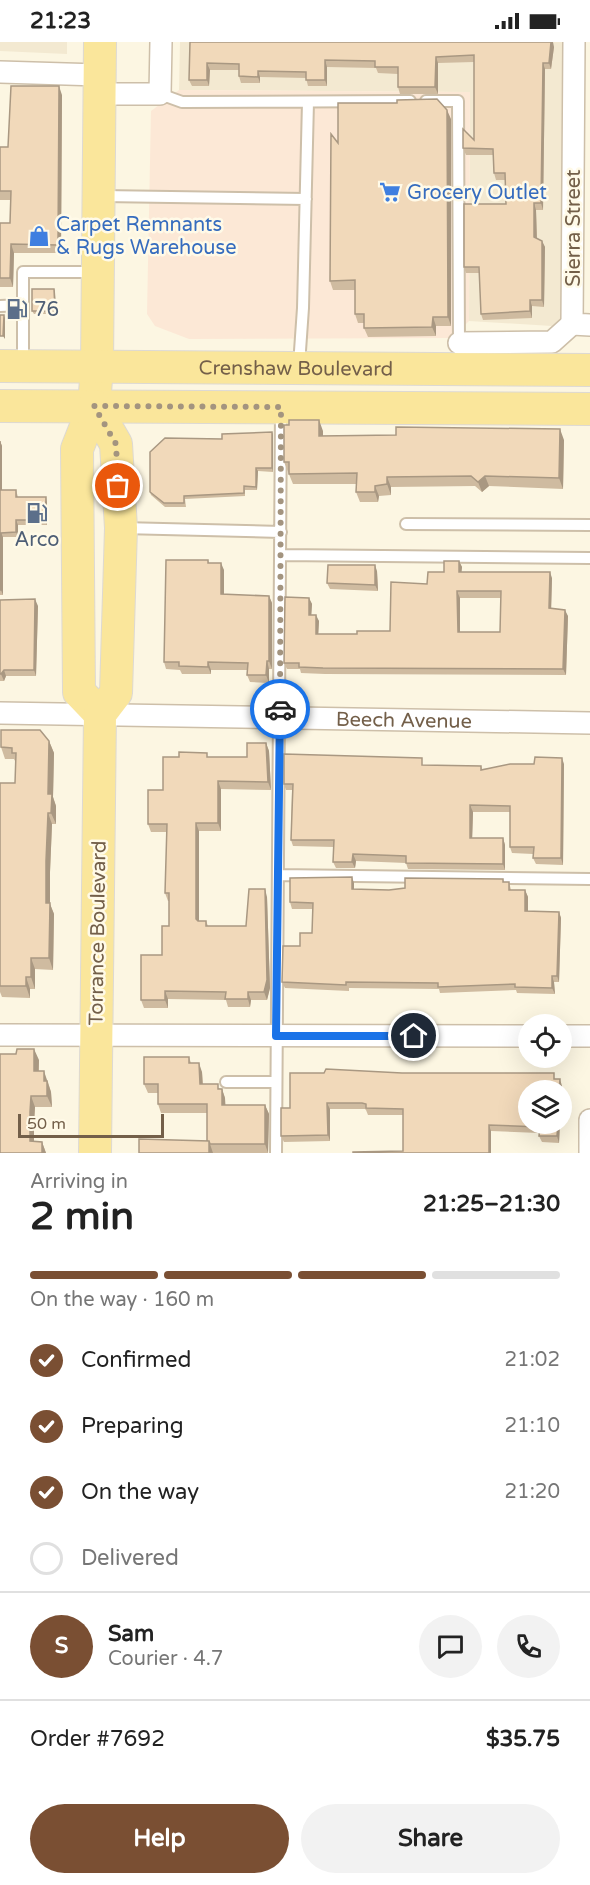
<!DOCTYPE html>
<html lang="en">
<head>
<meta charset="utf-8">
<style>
  :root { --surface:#fff; --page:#f2f2f2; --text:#222; --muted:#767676; --line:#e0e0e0; --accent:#7a4f33 }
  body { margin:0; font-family:"Varela Round",sans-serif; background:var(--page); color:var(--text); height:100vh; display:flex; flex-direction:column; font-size:22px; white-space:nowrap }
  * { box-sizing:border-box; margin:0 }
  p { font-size:20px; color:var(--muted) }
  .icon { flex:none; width:33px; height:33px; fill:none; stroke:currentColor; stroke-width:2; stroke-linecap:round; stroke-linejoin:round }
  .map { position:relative; height:1111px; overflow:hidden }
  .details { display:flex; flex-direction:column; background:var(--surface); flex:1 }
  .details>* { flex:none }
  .fabs { position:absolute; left:518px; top:972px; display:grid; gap:12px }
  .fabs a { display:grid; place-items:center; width:54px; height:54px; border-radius:50%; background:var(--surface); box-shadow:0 6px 24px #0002; font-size:30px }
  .scale { position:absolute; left:18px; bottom:15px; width:146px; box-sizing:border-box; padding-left:6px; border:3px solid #735f49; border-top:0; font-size:16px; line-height:21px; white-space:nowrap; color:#735f49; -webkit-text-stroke:4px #fffae8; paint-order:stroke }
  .pin { position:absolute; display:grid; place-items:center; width:51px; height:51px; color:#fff; margin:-26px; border:3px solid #fff; border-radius:50%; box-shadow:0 2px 6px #0007 }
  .courier { position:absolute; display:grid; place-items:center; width:60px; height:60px; margin:-30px; border:4px solid #1a73e8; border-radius:50%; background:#fff; color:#222; box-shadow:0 2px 8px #0007 }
  .head em { font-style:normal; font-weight:700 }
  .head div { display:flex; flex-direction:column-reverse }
  .head { display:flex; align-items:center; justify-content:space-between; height:102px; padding:0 30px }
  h1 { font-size:39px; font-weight:700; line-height:45px }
  .bar { display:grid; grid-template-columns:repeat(4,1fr); gap:9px 6px; align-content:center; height:72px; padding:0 30px }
  .bar i { height:8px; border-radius:4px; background:var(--line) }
  .bar .active { background:var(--accent) }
  .bar p { grid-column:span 4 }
  .line { display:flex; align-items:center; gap:15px; padding:0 30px; border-top:2px solid var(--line) }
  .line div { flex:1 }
  .round { display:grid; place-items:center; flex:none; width:63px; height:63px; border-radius:32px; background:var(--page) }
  ol { padding:0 30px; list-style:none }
  li { display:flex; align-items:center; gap:18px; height:66px }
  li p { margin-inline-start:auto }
  li .icon { padding:6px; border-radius:50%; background:var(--accent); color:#fff; stroke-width:4 }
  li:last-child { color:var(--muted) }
  li i { width:33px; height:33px; border:3px solid var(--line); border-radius:50% }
  .action { display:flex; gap:12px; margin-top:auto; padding:12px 30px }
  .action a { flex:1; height:69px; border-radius:36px; background:var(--accent); color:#fff; font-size:24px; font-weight:700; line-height:69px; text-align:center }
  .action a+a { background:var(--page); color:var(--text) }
  .status { display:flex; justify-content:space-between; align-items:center; height:42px; padding:0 30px; background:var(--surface); direction:ltr }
  .status svg { height:16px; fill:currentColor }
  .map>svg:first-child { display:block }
</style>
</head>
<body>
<div class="status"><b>21:23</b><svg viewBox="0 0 49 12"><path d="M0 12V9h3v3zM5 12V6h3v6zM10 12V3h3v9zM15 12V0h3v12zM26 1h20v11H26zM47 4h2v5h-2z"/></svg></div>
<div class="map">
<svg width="590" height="1111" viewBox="0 0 590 1111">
  <rect width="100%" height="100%" fill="#fcf6e2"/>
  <!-- residential -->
  <path fill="#f3e9d1" d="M0 0H67V12L0 9Z
    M180 0H563L562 276 552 284 469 279 470 50 179 48Z"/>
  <!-- commercial -->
  <path fill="#fce8d6" d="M179 48 470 50 469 279 452 296 189 297 155 284 147 272 151 69Z"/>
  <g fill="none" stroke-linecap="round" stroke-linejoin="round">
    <defs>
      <path id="lane" d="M160 52 182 60 410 59
        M426 59H458L459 303
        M102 154 306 157
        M0 264 23 263
        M23 323V230H95
        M299 323 303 266 308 60
        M406 482 590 483
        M122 486 281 490
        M281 513 590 516
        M278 833 590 837
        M226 1040H276
        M276 1111 281 367"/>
      <g id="street">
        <path d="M574 0 572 282 590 283"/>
        <path d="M0 30 99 33"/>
        <path d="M99 52H160L161 0"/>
        <path d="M459 301 552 300 572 282"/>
        <path id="s1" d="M0 671 590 681"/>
        <path d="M0 993 528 994"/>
        <path d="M561 994H590"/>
        <path d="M590 1111V1078"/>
      </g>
      <g id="primary">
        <path d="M100 0 97 324 94 364 77 407 79 650 100 672"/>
        <path id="s2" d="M0 324 590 328"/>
        <path d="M0 364 590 367"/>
        <path d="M94 364 116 402 121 486 116 651 100 672 95 1111"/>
      </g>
    </defs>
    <!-- lane casing -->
    <use href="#lane" stroke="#cdbfa9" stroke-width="14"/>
    <!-- street casing -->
    <use href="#street" stroke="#cdbfa9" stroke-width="24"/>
    <!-- primary casing -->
    <use href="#primary" stroke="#ddd9d3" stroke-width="34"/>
    <!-- lane -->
    <use href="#lane" stroke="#fff" stroke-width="10"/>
    <!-- street -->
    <use href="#street" stroke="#fff" stroke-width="21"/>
    <!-- primary -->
    <use href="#primary" stroke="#fae69b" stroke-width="32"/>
  </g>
  <!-- wall -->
  <path fill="#cfbba0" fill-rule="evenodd" d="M190 0 554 5 551 27H545L543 168H536L537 196 542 199 545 205 544 265 532 264V276L483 278 481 272 479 231H466L464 225 506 162 505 138H496L494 131 493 113H466L463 106 474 98V20L438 21V52H400L398 45V32L378 31 376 26 327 25V44H308L306 36 260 35V41H241L239 34V28H210L209 44H192L189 38Z
    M62 53 61 211H14L13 245H0V181H10V158H0V105H8Z
    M451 77V284H436V294L368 295 364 286V281H358L355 272V248H333L330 239 338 101Z
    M54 247 55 250 56 272H34L32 269Z
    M323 389V394L564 398 563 447 489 444 482 450 475 444 391 445V453L379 454 378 460H360L356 450V442H293L284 420Z
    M272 390 273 393V430L258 429 257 448H245V454L185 457 186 465H165L151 453 150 450 222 397Z
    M0 399 2 404V448H16L18 455 47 460V483H18V495H3V553H0Z
    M208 518 209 521 224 528V552L269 554 272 561V627H269V641L250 640 247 633V628H211V632H182L180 628 166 627 164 620Z
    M459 519 462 525 461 530 552 536 551 566 568 574 566 633 325 632 301 631 300 627H287L284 621 309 556 312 562 311 573 319 579 318 592H357L390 589 427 542ZM460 556H501L500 590H460Z
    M377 529 378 549 330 547 327 541Z
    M0 558 38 564 36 634H6L4 639H0Z
    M49 699 54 711 53 755 56 764V782H52L50 830V862L54 872 53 928 35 927V947H30V956L2 955 0 950V741H15L16 721 14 717H5L1 705Z
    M266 701 269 709 271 748 221 747V789H199V879H206L208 884H246L267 855 270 946 267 958H251L250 965H228L226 958 168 957V966H144L141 958 162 913 169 884V859H168L165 851 167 790H151L148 782 163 748 208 715H247Z
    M564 722 563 823 536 822 533 816V812L512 811 510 805V770H473L472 796H503L505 803V828L408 827 406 821 356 819 355 826H336L333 820 334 805 293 804 291 798 292 748H286L284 742 424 723 481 724 482 727Z
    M503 837 504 840H509L511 848H525L528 855V869L559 870 561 876 559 940H554L555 952 517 951 516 948 440 951 439 947 349 946V949L285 946 282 940 300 904 312 891V867H292L290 860 354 841V847L389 848Z
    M189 1015 191 1021 202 1030 203 1042 222 1047 225 1056V1063H265L269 1072 268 1111H139L207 1099V1071H161L158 1062V1051H148L144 1042Z
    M39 1018V1029L48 1040 51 1050 52 1065H35L34 1081V1099L42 1100 46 1111H0Z
    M402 1031 557 1037 562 1044 561 1069V1048L559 1101 542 1100 539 1094V1091L491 1089V1111H353L403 1109V1073H368L366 1068 365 1067H330V1099L284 1100 281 1094 290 1066Z"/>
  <!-- shaded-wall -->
  <path fill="#a99882" d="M551 0H553L554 5 551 27 549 21Z
    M436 15 438 21V52L435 45Z
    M325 18 327 25V44L325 38Z
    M207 21 210 28 209 44 207 38Z
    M543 21 545 27 543 168 541 161Z
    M258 29 260 35V41L258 35Z
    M59 44 62 53 61 211 58 203Z
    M447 68 451 77V284L448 275Z
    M534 161 536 168 537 202 534 195Z
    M542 199 545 205 544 265 542 258Z
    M11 202 14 211 13 245 10 236Z
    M54 247 55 250 56 272 55 269Z
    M530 258 532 264V276L530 269Z
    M4 273 5 276V297L3 294Z
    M433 275 436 284V294L432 285Z
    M319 378 323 389V405L319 394Z
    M560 387 564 398 563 447 559 436Z
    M272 390 273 393V430L272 426Z
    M0 399 2 404V453L0 448Z
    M256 426 258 429 257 448 256 445Z
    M485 434 489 444 482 450 478 440Z
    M387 435 391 445V453L387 442Z
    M375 444 379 454 378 460 375 450Z
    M46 455 47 460V483L45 478Z
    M16 478 18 483V495L16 490Z
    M1 491 3 495V553L1 548Z
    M459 519 462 525 461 536 459 530Z
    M221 521 224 528V560L221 552Z
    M375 523 377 529 378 549 375 543Z
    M550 530 552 536 551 572 549 566Z
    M457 549 460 556V596L458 590Z
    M269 554 272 561V627L269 619Z
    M309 556 312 562 311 579 309 573Z
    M35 557 38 564 36 634 34 628Z
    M565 568 568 574 566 633 563 627Z
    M316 573 319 579 318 598 316 592Z
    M267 619 269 627V641L266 633Z
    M208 620 211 628V632L208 625Z
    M4 628 6 634 4 639 1 632Z
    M49 699 54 711 53 755 56 764V782L51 771 48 752Z
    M266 701 269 709 271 748 268 740Z
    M562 716 564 722 563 823 561 816Z
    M218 739 221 747V789L218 781Z
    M470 763 473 770 472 802 470 796Z
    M48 771 52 782 50 830V862L54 872 53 928 49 916 46 861V819Z
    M196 781 199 789V885L196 877Z
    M503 796 505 803V828L503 822Z
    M353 812 356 819 355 826 352 820Z
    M352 835 354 841V854L352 847Z
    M265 847 267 855 270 946 267 958 264 950Z
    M525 848 528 855V876L525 869Z
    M559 870 561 876 559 940 557 934Z
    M31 916 35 927V947L31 935Z
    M552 934 554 940 555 952 552 946Z
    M26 935 30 947V956L26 944Z
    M165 949 168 957V966L165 958Z
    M248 950 251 958 250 965 248 957Z
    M34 1007 39 1018 38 1040 34 1029Z
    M199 1021 202 1030 203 1051 200 1042Z
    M44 1029 51 1050 52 1065 47 1054 44 1039Z
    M560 1037 562 1044 561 1069V1048H559Z
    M222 1047 225 1056 226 1072 222 1063Z
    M31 1054 35 1065 34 1081V1110L30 1099V1070Z
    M327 1061 330 1067V1099L328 1093Z
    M265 1063 269 1072 268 1111 265 1102Z
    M558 1082H560L559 1101 557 1094Z
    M489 1083 491 1089V1111H489Z
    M209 1099 213 1111H209Z
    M42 1100 46 1111H42Z"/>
  <!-- building -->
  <path fill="#f1d9ba" stroke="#a99882" stroke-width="1.5" fill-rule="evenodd" d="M190 0H551L549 21H543L541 161H534V195L542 199V258H530V269L481 272 479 225H464V162H506L505 131H494L493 107 463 106V87L474 98V13L436 15 435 45H398V25H375V19L325 18V38H306V30L258 29V35L239 34V22L207 21V38H189Z
    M11 44H59L58 203 11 202 10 236H0V181H10L11 149H0V105H8Z
    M437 57 447 68 448 275H433L432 285 364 286V272H355V238L330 239 331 92 338 101V61H397V58Z
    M32 247H54L55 269H32Z
    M0 273H4L3 294H0Z
    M289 378H319V394L396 393V385L560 387 559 436 485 434 478 440 471 434 387 435V442L375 444V450H356L357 431 289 432V420H284V383H289Z
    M272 390V426H256V445L244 444V451L184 454V461H164L150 450V410L165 396 222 397V392Z
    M0 399V448H16V455H46L45 478H16V490L1 491V548H0Z
    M166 518H208V521H221V552L269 554V619H267L266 633H247L248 621 208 620V625L179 624V620H164Z
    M444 519H459V530H550L549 566 565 568 563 627 323 626 299 625V621H284L285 555 309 556V573H316V592H357V589H390L391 540 427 542 428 530H444ZM457 549H501L500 590H458Z
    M328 523H375V543L327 541Z
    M35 557 34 628H4L1 632H0V558Z
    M1 688H40L49 699 48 752H52L51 771H48L46 819V861H50L49 916H31V935H26V944H0V741H15L16 711H12V706L1 705Z
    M247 701H266L268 740 218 739V781H196V877L198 879H206V884H246L249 847H265L267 938 264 950H248V957H225L226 950 165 949V958H141V913H162V884H169V851H165L167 782H148V748H163V715H179V710L207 711V715H247Z
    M284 712 422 716V723L481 724V728L510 722H534L535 715 562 716 561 816H533L534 805H510V764L470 763V796H503V822L406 821V814L353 812 352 820H333L334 798H291L293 742H284Z
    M352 835V847L389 848 405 846V836L503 837V840H509V848H525V869L559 870 557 934H552V946L515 945V942L438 945V941L346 940V943L282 940 283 904H300V891H312L313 861 290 860V836Z
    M17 1007H34V1029H44V1039H47V1054H31L30 1070V1099L42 1100V1111H0V1012H16Z
    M144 1015H189V1021H199L200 1042H218V1047H222V1063H265V1102H210L209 1099H207V1062H158V1042H144Z
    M326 1027 402 1031H554V1037H560L559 1048H528V1082H558L557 1094H539L540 1085 489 1083V1111H353V1110L403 1109V1067L366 1066V1062L362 1061H327L328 1093 281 1094V1066H290V1031H324Z
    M139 1097 209 1099V1111H139Z"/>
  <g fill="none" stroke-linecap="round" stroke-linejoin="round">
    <!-- done -->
    <path stroke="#a3947f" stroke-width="6" stroke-dasharray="0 10.8" d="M118 444 116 402 94 364 281 365 280 667"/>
    <!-- route -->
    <path stroke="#1a73e8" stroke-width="8" d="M280 667 276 994H414"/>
  </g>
  <!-- icons -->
  <defs>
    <symbol id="supermarket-bare" viewBox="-9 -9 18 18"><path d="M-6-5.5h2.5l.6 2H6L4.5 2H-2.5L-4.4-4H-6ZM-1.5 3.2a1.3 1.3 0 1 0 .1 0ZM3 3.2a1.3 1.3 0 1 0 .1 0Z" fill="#3f7fe0" stroke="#fffae8" stroke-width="2.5" paint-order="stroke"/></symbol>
    <symbol id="shop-bare" viewBox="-9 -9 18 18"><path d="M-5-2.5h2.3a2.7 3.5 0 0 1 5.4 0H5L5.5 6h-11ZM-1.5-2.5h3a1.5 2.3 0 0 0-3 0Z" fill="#3f7fe0" stroke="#fffae8" stroke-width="2.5" paint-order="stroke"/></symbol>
    <symbol id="fuel-bare" viewBox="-9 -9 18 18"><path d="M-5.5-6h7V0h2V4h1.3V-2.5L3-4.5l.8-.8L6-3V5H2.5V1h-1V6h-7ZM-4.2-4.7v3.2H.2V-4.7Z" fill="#5c6f8a" stroke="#fffae8" stroke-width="2.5" paint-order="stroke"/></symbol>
  </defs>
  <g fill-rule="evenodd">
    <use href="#supermarket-bare" x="375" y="135" width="30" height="30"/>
    <use href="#shop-bare" x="24" y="179" width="30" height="30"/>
    <use href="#fuel-bare" x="2" y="252" width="30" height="30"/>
    <use href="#fuel-bare" x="22" y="456" width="30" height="30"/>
  </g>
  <g text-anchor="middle" stroke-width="5" stroke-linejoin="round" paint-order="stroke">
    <!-- shop labels -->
    <g font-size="20" fill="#366cbe" stroke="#fffae8" text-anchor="start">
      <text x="407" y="157">Grocery Outlet</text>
      <text x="56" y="189">Carpet Remnants<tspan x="56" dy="23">&amp; Rugs Warehouse</tspan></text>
    </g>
    <!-- street labels -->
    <g font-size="20" fill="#735f49" stroke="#fffae8">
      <text transform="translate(573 186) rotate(-90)" y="7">Sierra Street</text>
      <text dy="7" stroke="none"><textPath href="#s2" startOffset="296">Crenshaw Boulevard</textPath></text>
      <text dy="7" stroke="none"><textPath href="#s1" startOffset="404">Beech Avenue</textPath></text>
      <text transform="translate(97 891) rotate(-89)" y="7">Torrance Boulevard</text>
    </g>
    <!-- service labels -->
    <g font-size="20" fill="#4e5e75" stroke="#fffae8" text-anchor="start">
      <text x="34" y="274">76</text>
      <text x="37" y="504" text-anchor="middle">Arco</text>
    </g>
  </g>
</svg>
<div class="fabs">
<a><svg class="icon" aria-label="locate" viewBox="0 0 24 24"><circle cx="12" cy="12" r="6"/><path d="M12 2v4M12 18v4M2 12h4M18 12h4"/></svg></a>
<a><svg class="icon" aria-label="layers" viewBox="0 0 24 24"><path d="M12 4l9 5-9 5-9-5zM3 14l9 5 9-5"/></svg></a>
</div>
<div class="scale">50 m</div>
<div class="pin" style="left:118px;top:444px;background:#ea580c"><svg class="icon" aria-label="bag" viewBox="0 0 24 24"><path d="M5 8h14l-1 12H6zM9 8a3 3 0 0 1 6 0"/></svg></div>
<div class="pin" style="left:414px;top:994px;background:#1f2937"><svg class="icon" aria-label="home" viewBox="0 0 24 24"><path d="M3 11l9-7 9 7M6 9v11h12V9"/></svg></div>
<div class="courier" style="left:280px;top:667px"><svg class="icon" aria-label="car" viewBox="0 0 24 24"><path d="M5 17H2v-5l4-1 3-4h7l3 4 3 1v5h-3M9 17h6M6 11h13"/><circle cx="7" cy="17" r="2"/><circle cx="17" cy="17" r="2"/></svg></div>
</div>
<section class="details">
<div class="head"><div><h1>2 min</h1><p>Arriving in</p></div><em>21:25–21:30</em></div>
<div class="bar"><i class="active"></i><i class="active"></i><i class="active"></i><i></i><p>On the way · 160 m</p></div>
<ol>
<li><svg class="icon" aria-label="check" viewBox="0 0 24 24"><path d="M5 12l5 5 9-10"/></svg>Confirmed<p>21:02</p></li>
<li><svg class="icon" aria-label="check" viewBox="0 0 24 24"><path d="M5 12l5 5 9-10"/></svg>Preparing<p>21:10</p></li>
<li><svg class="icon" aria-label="check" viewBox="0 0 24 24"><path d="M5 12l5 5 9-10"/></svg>On the way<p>21:20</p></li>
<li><i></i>Delivered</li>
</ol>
<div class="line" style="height:108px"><b class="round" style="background:var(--accent);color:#fff">S</b><div><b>Sam</b><p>Courier · 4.7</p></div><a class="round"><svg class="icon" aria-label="chat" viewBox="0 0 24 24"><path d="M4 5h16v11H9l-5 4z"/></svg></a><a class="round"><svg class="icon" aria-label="phone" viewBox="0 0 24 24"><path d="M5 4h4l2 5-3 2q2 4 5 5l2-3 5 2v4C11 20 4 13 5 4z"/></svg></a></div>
<div class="line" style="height:78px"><div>Order #7692</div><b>$35.75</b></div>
<div class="action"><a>Help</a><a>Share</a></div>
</section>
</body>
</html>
